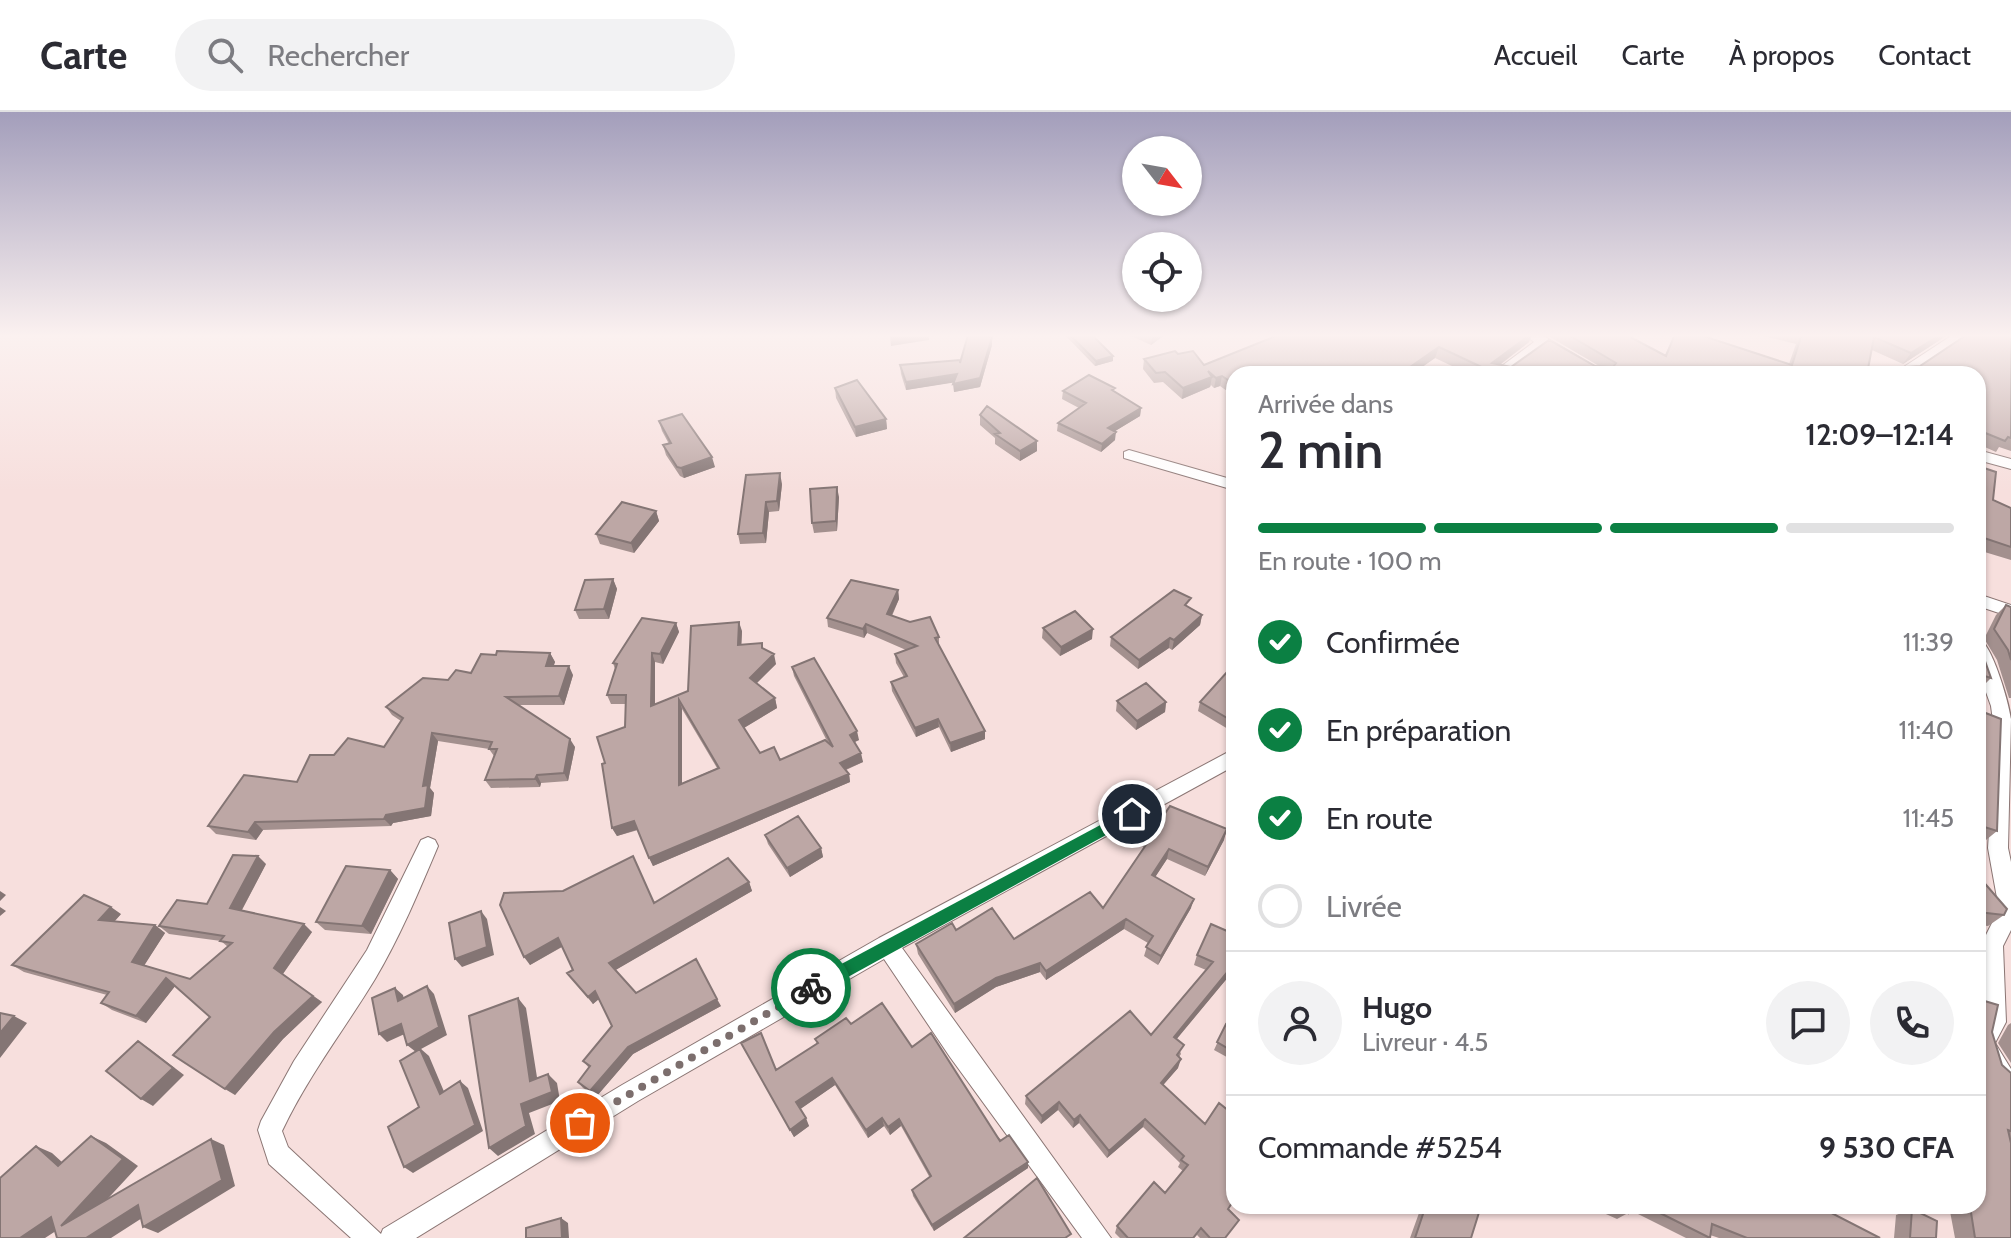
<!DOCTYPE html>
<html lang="fr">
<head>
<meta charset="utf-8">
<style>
  :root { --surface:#fff; --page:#f2f2f3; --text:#2b2b33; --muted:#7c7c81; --line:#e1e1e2; --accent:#0b8043 }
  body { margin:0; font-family:Cabin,sans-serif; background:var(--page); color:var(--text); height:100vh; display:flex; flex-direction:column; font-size:30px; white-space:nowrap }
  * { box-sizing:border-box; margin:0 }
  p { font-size:26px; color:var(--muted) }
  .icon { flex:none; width:44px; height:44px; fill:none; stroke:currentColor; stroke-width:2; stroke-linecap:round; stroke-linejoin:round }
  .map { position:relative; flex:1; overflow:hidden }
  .sheet { position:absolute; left:1226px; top:254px; width:760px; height:848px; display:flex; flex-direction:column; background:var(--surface); border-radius:24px; box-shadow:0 2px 6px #0004 }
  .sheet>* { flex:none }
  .needle { width:52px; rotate:121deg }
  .controls { position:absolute; left:1122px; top:24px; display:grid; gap:16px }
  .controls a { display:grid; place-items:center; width:80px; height:80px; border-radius:50%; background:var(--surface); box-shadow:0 2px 6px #0004; font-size:40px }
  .pin { position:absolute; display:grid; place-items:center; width:68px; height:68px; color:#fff; margin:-34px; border:4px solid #fff; border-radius:50%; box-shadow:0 2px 8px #0007 }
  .courier { position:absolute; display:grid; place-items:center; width:80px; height:80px; margin:-40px; border:6px solid #0b8043; border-radius:50%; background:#fff; color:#222; box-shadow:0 2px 10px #0007 }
  .headline em { font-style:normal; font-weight:600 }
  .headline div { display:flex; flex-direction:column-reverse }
  .headline { display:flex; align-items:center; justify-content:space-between; height:136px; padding:0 32px }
  h1 { font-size:52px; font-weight:600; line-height:60px }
  .bar { display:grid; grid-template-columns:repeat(4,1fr); gap:12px 8px; align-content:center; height:96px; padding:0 32px }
  .bar i { height:10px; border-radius:6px; background:var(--line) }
  .bar .current { background:var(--accent) }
  .bar p { grid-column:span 4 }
  .line { display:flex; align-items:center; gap:20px; padding:0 32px; border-top:2px solid var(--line) }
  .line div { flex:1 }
  .round { display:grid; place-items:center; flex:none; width:84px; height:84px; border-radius:42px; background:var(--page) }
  ol { padding:0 32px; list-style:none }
  li { display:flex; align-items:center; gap:24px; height:88px }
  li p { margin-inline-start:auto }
  li .icon { padding:8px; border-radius:50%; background:var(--accent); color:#fff; stroke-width:4 }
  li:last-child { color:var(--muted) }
  li i { width:44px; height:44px; border:4px solid var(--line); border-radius:50% }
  header { display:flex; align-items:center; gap:48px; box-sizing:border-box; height:112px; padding:0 40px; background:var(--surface); border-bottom:2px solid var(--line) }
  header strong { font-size:38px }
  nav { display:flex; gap:44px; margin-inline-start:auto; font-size:28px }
  .search { width:560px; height:72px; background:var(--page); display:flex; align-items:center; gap:20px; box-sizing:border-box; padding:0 28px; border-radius:44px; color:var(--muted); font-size:30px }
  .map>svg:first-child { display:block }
</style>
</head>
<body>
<header>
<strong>Carte</strong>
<div class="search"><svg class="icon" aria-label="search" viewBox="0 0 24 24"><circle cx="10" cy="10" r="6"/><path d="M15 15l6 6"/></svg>Rechercher</div>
<nav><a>Accueil</a><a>Carte</a><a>À propos</a><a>Contact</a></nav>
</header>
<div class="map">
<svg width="2011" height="1126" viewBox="0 0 2011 1126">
  <rect width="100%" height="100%" fill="#f7dfdd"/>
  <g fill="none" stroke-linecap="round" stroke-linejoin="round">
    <defs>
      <path id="minor" d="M1524 222H1540L1608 262H1591L1544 235 1507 262H1491L1534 230Z
        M1954 222H1970L1910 262H1893Z
        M1129 338 1234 368V378L1124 346V340Z
        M1978 338 2011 347V357L1978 348Z
        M1978 482 2011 493V505L1978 494Z
        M1978 526C1992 531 2009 591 2011 607L2008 736 2011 750V818L2003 834 2006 910 1995 931 2011 957V983C1984 971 1967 934 1984 908L1981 833 1999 797 1988 736 1995 624 1991 594 1978 558Z
        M1234 637V654L902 836 1111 1126H1082L950 945 884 847 638 989 416 1126H351L269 1052 258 1018 261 1009 294 949 367 838 421 728 428 725 435 728 438 734C419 779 400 825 375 867 344 918 308 964 282 1019L288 1035 381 1122 383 1117 622 973 879 826Z"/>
    </defs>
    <!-- minor casing -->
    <use href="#minor" stroke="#8b7674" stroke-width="2"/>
    <!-- minor -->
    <use href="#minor" fill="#fff" fill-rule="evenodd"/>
  </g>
  <!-- wall -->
  <path fill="#a3908e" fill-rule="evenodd" d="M1064 222H1091L1113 249 1095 254Z
    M1127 222H1166L1151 233Z
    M1281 222 1529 230 1500 253 1511 255 1599 254 1545 222H1635L1633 226 1665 243 1675 222 1789 252 1796 232 1756 222H1949L1903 252 1872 238 1867 262H1469L1435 246 1412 262H1234V284L1220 274 1214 276 1211 273 1210 275 1182 287 1163 270 1154 271 1143 257 1144 247 1178 242 1204 253Z
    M2011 222V339L1999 335 1996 340 1978 332V262L1920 254Z
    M992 233 980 275 954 280V270L906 278 901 262 900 253 960 251Z
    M835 276 886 307 887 317 856 325 836 286Z
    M1063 279H1114L1141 296 1140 304 1115 319V328L1101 340 1057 319 1058 311 1079 296 1062 287Z
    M980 303 1037 329V339L1020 349 995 332V326L980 313Z
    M659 309 715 355 684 366 680 364 666 343 663 333 669 332 662 319Z
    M1978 354 1993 388 2011 396V448L1978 438Z
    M782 372 779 399 769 400 766 431 740 432 738 422Z
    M839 385 837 419 814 421 812 411Z
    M656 399 659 409 634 441 600 432 596 422Z
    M613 467 617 477 609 507H579L575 498Z
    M898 478 899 487 892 504 939 525V534L985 627 951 640 939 615 916 625 892 579 891 570 904 565 896 551 895 542 906 538 867 521 864 526 828 515 827 506Z
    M2006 493 2011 495V586H2009L1997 548 1985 528V549L1991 566 1981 576 1978 574V521L1985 525 1996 503Z
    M1189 495 1202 503 1200 513 1172 538 1169 536 1138 557 1110 534 1111 525Z
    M676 511 679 520 663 552 655 550V593L688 579 742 519 741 533 763 537 776 552 756 571 775 586 777 596 744 616 760 641 780 648 828 631 794 564 792 555 859 628 855 630 863 650 846 658 849 662 850 670 653 754 638 718 617 724 612 716 605 651 625 615V592H611L607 583 615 557 613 551ZM682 597 717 656 682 671Z
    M1043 516 1092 527 1060 544 1042 526Z
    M550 541 555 550 553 554 573 563 564 593H519L575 635 568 669 541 671 540 675 491 676 485 668 494 644 489 637 438 629 430 676 434 681 431 704 393 711 391 714 263 718 256 728 216 722 208 714 297 670 334 643 384 635 401 609 392 603 386 595 448 568 471 561 496 543Z
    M1234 558V619L1233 620 1198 599 1200 590Z
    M1117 589 1166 590 1165 600 1136 618 1116 599Z
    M1978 598 1997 719 1986 728 1978 725Z
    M1158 712 1224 728 1205 764 1167 747 1155 765 1191 796 1158 853 1144 844 1148 831 1124 817 1046 868 1040 860 996 875 955 901 918 842 916 832 956 818 1014 827 1103 796 1144 735 1140 733 1142 723Z
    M765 723 821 736 823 745 790 765 768 732Z
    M266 752 242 798 312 820 283 862 322 890 283 927 235 983 210 905 175 874 146 911 112 898 101 891 107 883 24 860 12 853 121 802 115 809 155 813 165 821 144 853 190 867 228 835 221 829 169 822 159 814 207 792Z
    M390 758 398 767 371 822 325 818 316 810Z
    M1978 767 2004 803 1988 814 1978 813Z
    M749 770 752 779 615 858 636 881 721 894 633 942 596 985 583 976 578 970 589 956 583 949 612 914 599 887 593 892 567 861 573 858 562 835 530 853 504 781 654 791Z
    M1234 822V858L1176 927 1181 942 1179 945 1178 956 1163 973 1228 1097 1226 1126H1200L1197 1123 1194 1126H1120L1115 1121 1117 1114 1165 1081 1183 1059 1178 1055 1180 1051 1143 1015 1107 1046 1079 1011 1073 1016 1058 998 1041 1012 1025 992 1026 984 1151 923 1206 858 1194 853 1197 843Z
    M2011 911V951L1998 931 2008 913Z
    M851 912 912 935 1028 1056 934 1119 913 1084 912 1078 930 1066 901 1014 890 1023 884 1014 868 1026 835 973 800 997 809 1014 794 1025 741 931 777 958 817 932 815 927Z
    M1226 912 1234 916V949L1214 938Z
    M1992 920 2002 953 2011 961V1126H1955L1949 1094H1978Z
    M1404 1094H1481L1471 1126H1410L1419 1101Z
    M1588 1094H1818L1880 1126H1719L1710 1123 1709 1126H1686L1628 1097V1101L1617 1107Z
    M1912 1097 1936 1126H1894L1896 1103Z"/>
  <!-- shaded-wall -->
  <path fill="#847574" d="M901 222H929V228L891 234 890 224Z
    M1156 222H1166L1151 233 1152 225Z
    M1531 222H1533L1529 230 1490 260 1492 251Z
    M1941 222H1949L1903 252 1911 241Z
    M992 225V233L980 275 954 280 953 272Z
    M1439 235 1435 246 1412 262H1400Z
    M1113 244V249L1095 254 1096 249Z
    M957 262V270L906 278V270Z
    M1222 264 1220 274 1214 276 1216 266Z
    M1212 265 1210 275 1182 287 1183 276Z
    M1141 296 1140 304 1107 324 1108 316Z
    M886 307 887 317 856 325 855 315Z
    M1116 320 1115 328 1101 340 1102 332Z
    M1037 329V339L1020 349V339Z
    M712 345 715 355 684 366 681 356Z
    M780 361 782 372 779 399 777 389Z
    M837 375 839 385 837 419 836 409Z
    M766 390 769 400 766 431 763 421Z
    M656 399 659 409 634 441 631 431Z
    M613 467 617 477 609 507 604 497Z
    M898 478 899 487 888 511 887 502Z
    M1202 503 1200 513 1172 538 1174 528Z
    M739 510 742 519 741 542 738 533Z
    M676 511 679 520 663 552 660 542Z
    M866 512 867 521 864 526 863 517Z
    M1093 517 1092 527 1060 544 1061 535Z
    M1170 526 1169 536 1138 557 1139 548Z
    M550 541 555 550 551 563 546 554Z
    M652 541 655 550V603L651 594Z
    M774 542 776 552 753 575 750 566Z
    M569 554 573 563 564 593 559 584Z
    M775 586 777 596 742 617 739 608Z
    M679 588 682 597V681L679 673Z
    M1166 590 1165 600 1136 618 1137 609Z
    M938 607 939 615 916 625 915 616Z
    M857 619 859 628 852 631 850 623Z
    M985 619V627L951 640 950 631Z
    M432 621 438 629 430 676 434 681 431 704 393 711 391 714 384 707 386 703 423 674Z
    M570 627 575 635 568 669 564 661Z
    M861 641 863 650 842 659 840 651Z
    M849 662 850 670 653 754 649 746Z
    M537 663 541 671 540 675 535 667Z
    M634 709 639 717 617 724 612 716Z
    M255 710 263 718 256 728 248 720Z
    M1227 717 1224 728 1205 764 1208 755Z
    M821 736 823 745 790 765 787 756Z
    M1169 737 1167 747 1150 773 1152 763Z
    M258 744 266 752 239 803 230 796Z
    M390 758 398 767 371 822 362 814Z
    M749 770 752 779 614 859 609 851Z
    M0 779 6 783 0 789Z
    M1194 787 1191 796 1158 853 1161 844Z
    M0 795 6 799 0 804Z
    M111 795 121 802 109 815 99 808Z
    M481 799 487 807 494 843 462 855 455 847Z
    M1126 807 1124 817 1046 868V859Z
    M304 812 312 820 282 863 274 856Z
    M155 813 165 821 142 857 132 850Z
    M558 826 563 834 530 853 524 845Z
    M1040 851V860L996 875 955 901 954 892 996 866Z
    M1234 852V858L1171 934 1174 925Z
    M166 866 176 873 146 911 136 904Z
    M427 874 434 882 447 923 421 937 429 944 448 989 440 982 416 940 407 933Z
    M395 876 403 883 406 897 398 889Z
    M595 879 600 886 593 892 588 885Z
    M313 884 322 890 283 927 235 983 225 977 274 920Z
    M518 886 526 896 539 978 530 969Z
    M717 887 721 894 633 942 596 985 590 979 628 935Z
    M14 904 27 911 0 946V921Z
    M401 912 409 920 387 930 379 922Z
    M138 929 150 937 184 963 153 994 141 987Z
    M1181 947 1178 956 1158 979 1161 971Z
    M548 962 557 971 560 989 529 1001 535 1022 498 1044 489 1036 521 992Z
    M832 966 835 973 799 998 796 990Z
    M460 969 468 976 483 1019 413 1061 404 1055Z
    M1059 990 1058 998 1041 1012 1042 1004Z
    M1080 1003 1079 1011 1073 1016 1074 1008Z
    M806 1006 809 1014 794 1025 790 1018Z
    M882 1006 884 1014 868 1026 866 1018Z
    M899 1007 901 1014 890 1023 888 1015Z
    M1145 1007 1143 1015 1107 1046 1109 1039Z
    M91 1024 106 1031 138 1054 77 1120 62 1115 45 1126H20Z
    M211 1027 224 1033 235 1074 158 1121 143 1115Z
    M36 1034 52 1041 74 1061 58 1054Z
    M1028 1050V1056L934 1119 932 1113Z
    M138 1093 153 1099 111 1126H86Z
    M561 1106 568 1111 569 1126H562Z"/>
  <!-- building -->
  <path fill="#bda7a5" stroke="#847574" stroke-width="2" fill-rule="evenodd" d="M1069 222H1091L1113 244 1096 249Z
    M1281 222H1531L1492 251 1511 255 1549 228 1595 254 1613 255 1616 251 1567 222H1634L1632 226 1666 244 1675 222H1697L1792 253 1802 222H1801H1941L1911 241 1874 225 1867 262H1538L1530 258 1526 262H1488L1490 259 1439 235 1400 262H1234V272L1222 264 1216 266 1208 259 1212 265 1183 276 1165 260 1156 261 1144 247 1175 239 1178 242 1193 239 1204 253Z
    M1968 222H2011V326L2008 325 2005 329 1978 318V262H1898L1906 255 1920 254Z
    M968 223 992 225 980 266 953 272 957 262 906 270 900 253 960 248V251Z
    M1089 263 1115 276 1112 278 1141 296 1108 316 1116 320 1102 332 1058 311 1086 291 1063 279Z
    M857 268 886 307 855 315 835 276Z
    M987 294 1037 329 1020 339 995 322 1000 321 980 303Z
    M682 302 712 345 681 356 677 355 663 333 671 331 659 309Z
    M1978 354 1996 360 1993 388 2011 396V435L1978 424Z
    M780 361 777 389 766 390 763 421 738 422 746 363Z
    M837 375 836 409 812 411 810 377Z
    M622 390 656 399 631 431 596 422Z
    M613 467 604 497 575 498 585 468Z
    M851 468 898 478 887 502 910 510 930 505 939 525 935 526 985 619 950 631 938 607 915 616 891 570 907 564 895 542 917 534 866 512 863 517 827 506Z
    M1174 478 1191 486 1185 493 1202 503 1174 528 1170 526 1139 548 1111 525Z
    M2006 493 2011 495V548L2008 538 1994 517Z
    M1075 499 1093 517 1061 535 1043 516Z
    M642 506 676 511 660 542 652 541 651 594 688 579 691 514 739 510 738 533 762 531V536L774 542 750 566 775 586 739 608 760 641 774 635 780 648 825 628 833 635 792 555 814 546 857 619 850 623 861 641 840 651 849 662 649 746 634 709 612 716 602 652 605 651 597 625 625 615 626 583H607L617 552 613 551ZM679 588 719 656 679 673Z
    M1978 521 1985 524V549L1991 566 1978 562Z
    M497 539 550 541 546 554H569L559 584 506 585 570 627 564 661 537 663 535 667 485 668 497 637H489L492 630 432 621 423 674 428 673 425 696 386 703 384 707 255 710 248 720 208 714 244 663 297 670 310 643H334L348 626 384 635 403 606 386 595 423 566 448 568 456 558 471 561 481 542 496 543Z
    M1234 558V610L1200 590 1227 560 1230 562Z
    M1146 571 1166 590 1137 609 1117 589Z
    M1978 598 2001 607 1997 719 1978 713Z
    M1170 694 1227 717 1208 755 1169 737 1152 763 1194 787 1161 844 1146 835 1153 824 1126 807 1046 859 1040 851 996 866 954 892 916 832 952 811 956 818 992 796 1014 827 1090 780 1103 796 1150 727 1142 723 1152 709 1158 712Z
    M798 704 821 736 787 756 765 723Z
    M233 743 258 744 230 796 304 812 274 856 313 884 274 920 225 977 173 943 210 905 166 866 136 904 101 891 109 880 12 853 84 783 111 795 99 808 155 813 132 850 190 867 232 831 220 829 224 824 159 814 177 788 207 792Z
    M633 744 654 791 728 746 749 770 609 851 636 881 696 847 717 887 628 935 590 979 578 970 590 954 583 949 612 914 595 879 588 885 567 861 573 858 558 826 524 845 500 793 504 781 563 779Z
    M346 754 390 758 362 814 316 810Z
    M1978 767H1981L2007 797 2004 803 1978 800Z
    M481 799 487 835 455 847 449 811Z
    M1211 812 1234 822V852L1174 925 1184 933 1177 943 1181 947 1161 971 1205 1012 1219 991 1234 1003V1088L1228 1097 1239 1108 1225 1126H1210L1201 1116 1193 1126H1128L1117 1114 1154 1070 1165 1081 1188 1053 1181 1048 1184 1044 1145 1007 1109 1039 1080 1003 1074 1008 1059 990 1042 1004 1026 984 1130 899 1151 923 1213 850 1197 843Z
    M427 874 439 915 407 933 401 912 379 922 372 886 395 876 398 889Z
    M518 886 530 969 548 962 552 980 521 992 526 1014 489 1036 469 904Z
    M1978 887 1998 893 1992 920 2002 953 2011 961V1019L2008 1018 2011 1031V1126H1975L1970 1094H1978Z
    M882 891 912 935 931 921 1000 1029 1009 1023 1028 1050 932 1113 912 1078 931 1064 899 1007 888 1015 882 1006 866 1018 832 966 796 990 806 1006 790 1018 741 931 761 921 776 958 818 931 815 927 846 906 851 912Z
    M0 901 14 904 0 921Z
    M1226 912 1234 916V940L1217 930Z
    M138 929 173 956 141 987 106 959Z
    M420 937 440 982 460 969 475 1013 404 1055 388 1015 419 995 400 949Z
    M91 1024 123 1047 61 1114 211 1027 222 1068 143 1115 138 1093 86 1126H57L51 1105 20 1126H0V1066L36 1034 58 1054Z
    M1037 1066 1071 1122 1065 1126H964Z
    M1421 1094H1481L1471 1126H1415L1425 1096Z
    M1612 1094H1629L1628 1101Z
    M1646 1094H1818L1880 1126H1747L1712 1112 1710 1126Z
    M1912 1097 1937 1109 1936 1126H1910Z
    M561 1106 562 1126H526V1116Z"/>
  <!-- sky -->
  <linearGradient id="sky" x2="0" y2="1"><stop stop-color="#a39ebb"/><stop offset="0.59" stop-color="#fbf1f0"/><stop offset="1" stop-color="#fbf1f0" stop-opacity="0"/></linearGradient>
  <rect width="2011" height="379" fill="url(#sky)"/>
  <!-- route -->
  <path fill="#0b8043" d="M1132 696 1139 702 1137 706 817 882H806V871Z"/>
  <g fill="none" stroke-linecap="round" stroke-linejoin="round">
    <!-- done -->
    <path stroke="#7c6e6d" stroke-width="8" stroke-dasharray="0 14.4" d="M580 1011 811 876"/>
  </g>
</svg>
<div class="controls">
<a><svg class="needle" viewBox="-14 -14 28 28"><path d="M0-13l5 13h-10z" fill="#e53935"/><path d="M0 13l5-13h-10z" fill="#7c7c81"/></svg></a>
<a><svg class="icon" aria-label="locate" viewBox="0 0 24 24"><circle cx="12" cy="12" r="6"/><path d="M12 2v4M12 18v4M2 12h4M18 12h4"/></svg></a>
</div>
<div class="pin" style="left:580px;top:1011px;background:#ea580c"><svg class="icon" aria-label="bag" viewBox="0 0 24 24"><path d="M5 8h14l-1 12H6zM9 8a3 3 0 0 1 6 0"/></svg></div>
<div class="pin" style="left:1132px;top:702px;background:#1f2937"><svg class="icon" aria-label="home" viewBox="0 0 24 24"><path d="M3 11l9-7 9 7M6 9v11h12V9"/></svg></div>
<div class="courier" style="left:811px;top:876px"><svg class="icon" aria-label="bike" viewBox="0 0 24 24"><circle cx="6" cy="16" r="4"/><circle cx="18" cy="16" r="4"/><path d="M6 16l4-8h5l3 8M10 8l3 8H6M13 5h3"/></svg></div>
<section class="sheet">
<div class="headline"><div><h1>2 min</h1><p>Arrivée dans</p></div><em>12:09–12:14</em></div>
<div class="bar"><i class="current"></i><i class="current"></i><i class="current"></i><i></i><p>En route · 100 m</p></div>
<ol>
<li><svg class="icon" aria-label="check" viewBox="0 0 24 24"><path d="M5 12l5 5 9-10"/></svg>Confirmée<p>11:39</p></li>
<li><svg class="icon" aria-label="check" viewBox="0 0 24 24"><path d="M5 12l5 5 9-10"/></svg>En préparation<p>11:40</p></li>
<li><svg class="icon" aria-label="check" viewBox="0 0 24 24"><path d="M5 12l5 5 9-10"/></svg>En route<p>11:45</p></li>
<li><i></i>Livrée</li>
</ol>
<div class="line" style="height:144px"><a class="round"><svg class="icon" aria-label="person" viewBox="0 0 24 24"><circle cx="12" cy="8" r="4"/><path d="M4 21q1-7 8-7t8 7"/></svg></a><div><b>Hugo</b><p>Livreur · 4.5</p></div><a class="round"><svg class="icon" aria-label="chat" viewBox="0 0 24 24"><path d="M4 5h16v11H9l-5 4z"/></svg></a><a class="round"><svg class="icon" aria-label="phone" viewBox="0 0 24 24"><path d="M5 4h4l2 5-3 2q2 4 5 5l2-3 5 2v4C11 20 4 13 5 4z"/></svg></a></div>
<div class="line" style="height:104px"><div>Commande #5254</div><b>9 530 CFA</b></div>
</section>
</div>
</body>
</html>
